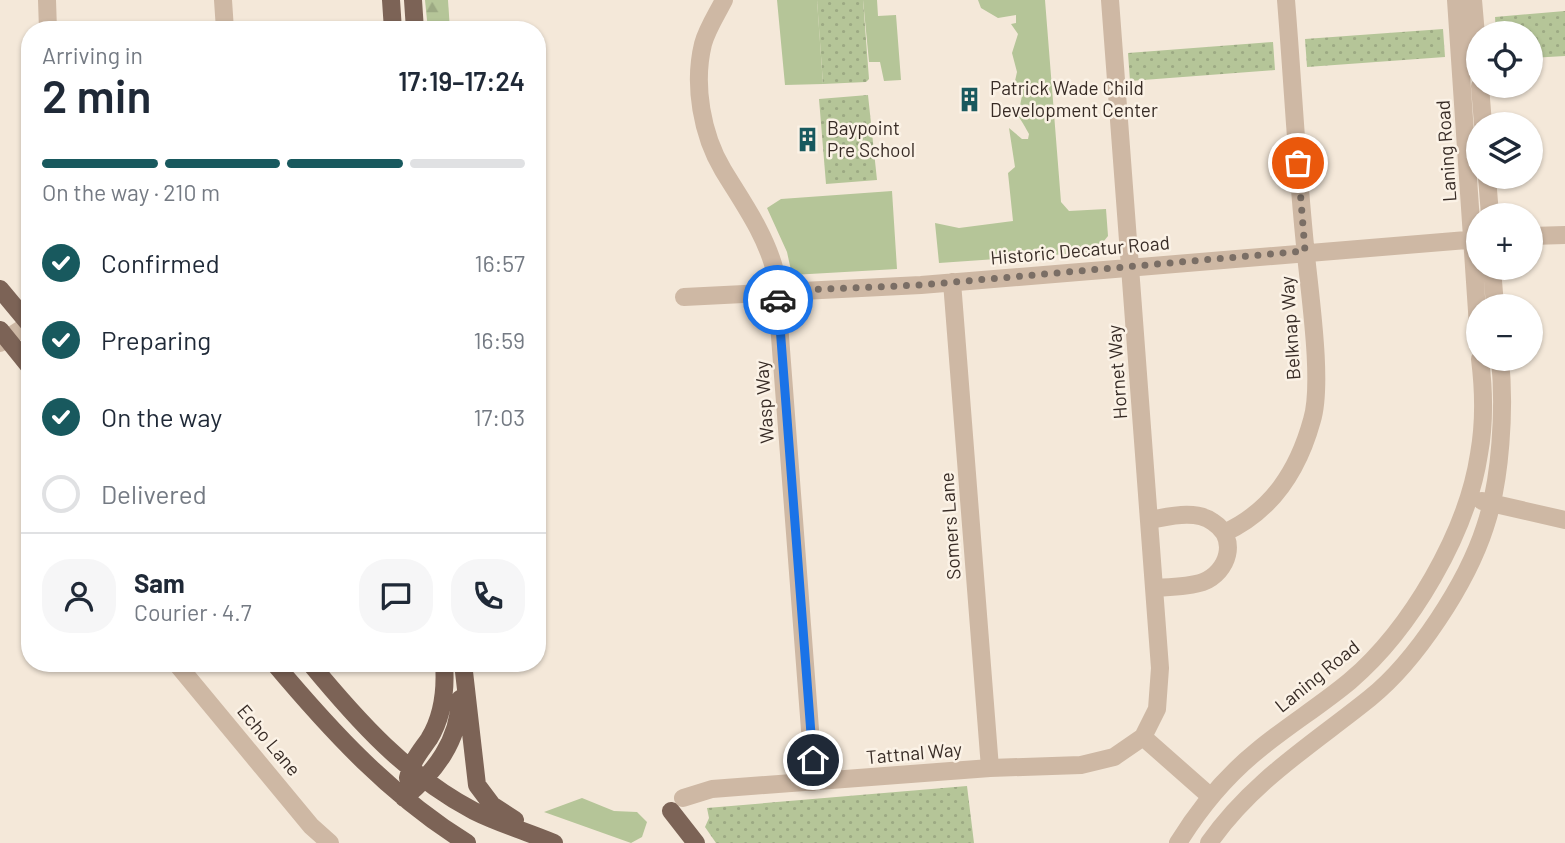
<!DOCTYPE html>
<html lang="en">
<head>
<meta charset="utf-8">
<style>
  :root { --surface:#fff; --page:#f6f6f7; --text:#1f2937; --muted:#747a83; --line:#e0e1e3; --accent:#18595e }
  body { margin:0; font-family:Barlow,sans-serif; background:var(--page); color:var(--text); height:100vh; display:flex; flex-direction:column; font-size:26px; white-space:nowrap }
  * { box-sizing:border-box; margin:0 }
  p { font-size:23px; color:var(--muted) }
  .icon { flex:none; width:38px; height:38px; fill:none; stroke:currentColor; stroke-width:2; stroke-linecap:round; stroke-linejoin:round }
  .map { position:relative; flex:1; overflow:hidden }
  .drawer { position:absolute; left:21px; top:21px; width:525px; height:651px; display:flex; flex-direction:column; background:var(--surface); border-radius:28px; box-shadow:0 2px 5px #0004 }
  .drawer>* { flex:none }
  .tools { position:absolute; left:1466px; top:21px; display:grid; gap:14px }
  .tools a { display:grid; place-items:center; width:77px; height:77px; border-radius:50%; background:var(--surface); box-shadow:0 2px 5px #0004; font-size:35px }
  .pin { position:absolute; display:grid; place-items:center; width:60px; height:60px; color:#fff; margin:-30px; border:4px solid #fff; border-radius:50%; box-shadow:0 2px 7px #0007 }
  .courier { position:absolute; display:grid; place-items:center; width:70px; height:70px; margin:-35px; border:5px solid #1a73e8; border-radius:50%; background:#fff; color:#222; box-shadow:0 2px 9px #0007 }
  .headline em { font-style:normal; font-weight:600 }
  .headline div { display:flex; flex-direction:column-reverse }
  .headline { display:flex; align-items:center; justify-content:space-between; height:119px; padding:0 21px }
  h1 { font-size:46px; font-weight:600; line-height:52px }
  .bar { display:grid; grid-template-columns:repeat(4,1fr); gap:10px 7px; align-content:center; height:84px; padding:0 21px }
  .bar i { height:9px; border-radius:5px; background:var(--line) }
  .bar .active { background:var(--accent) }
  .bar p { grid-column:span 4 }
  .line { display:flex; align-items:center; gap:18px; padding:0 21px; border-top:2px solid var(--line) }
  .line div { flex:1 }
  .round { display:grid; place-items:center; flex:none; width:74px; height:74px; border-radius:28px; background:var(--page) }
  ol { padding:0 21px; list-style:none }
  li { display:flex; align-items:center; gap:21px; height:77px }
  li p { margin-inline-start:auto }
  li .icon { padding:7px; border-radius:50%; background:var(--accent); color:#fff; stroke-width:4 }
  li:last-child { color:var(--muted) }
  li i { width:38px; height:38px; border:4px solid var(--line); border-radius:50% }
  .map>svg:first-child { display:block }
</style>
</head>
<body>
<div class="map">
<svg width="1565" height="843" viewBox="0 0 1565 843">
  <defs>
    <pattern id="forest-firs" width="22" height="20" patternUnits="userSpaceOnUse" patternTransform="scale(1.75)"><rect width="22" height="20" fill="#b5c598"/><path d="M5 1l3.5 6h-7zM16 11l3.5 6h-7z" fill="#9ca983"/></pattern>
    <pattern id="park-dots" width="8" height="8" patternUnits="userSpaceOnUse" patternTransform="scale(1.75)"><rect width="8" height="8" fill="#b5c598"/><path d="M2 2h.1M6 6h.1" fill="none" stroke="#9ca983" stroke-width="1.8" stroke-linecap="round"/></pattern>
  </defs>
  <rect width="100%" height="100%" fill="#f4e8d9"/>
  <!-- green -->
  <path fill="#b5c598" d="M777 0H817L823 84 785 85Z
    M863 0H877L878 16 896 15 901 80 884 81 880 62H869Z
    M978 0H1045L1061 202 1069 211 1106 209 1108 236 1095 252 939 263 935 223 959 228 1013 221 1008 173 1015 167 1009 128 1022 139H1028L1029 134C1015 107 1017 125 1022 95L1015 81 1017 72 1012 53 1018 34 1011 24 1016 23V15L998 18 981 8Z
    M892 191 897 269 792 275 787 252 767 208 781 199Z
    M582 798 614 811 637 812 647 822 642 837 631 843 544 812Z"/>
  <!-- forest -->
  <path fill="url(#forest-firs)" d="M425 0H448L450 30H428Z"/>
  <!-- park -->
  <path fill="url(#park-dots)" d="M817 0H863L869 79 866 82 823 84Z
    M1565 11V56L1531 58V33H1496L1495 17Z
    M1443 29 1445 57 1307 67 1305 39Z
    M1273 42 1275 70 1130 81 1128 53Z
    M868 95 877 180 826 184 819 99Z
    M967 786 974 843H716L705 827 709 818 707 808Z"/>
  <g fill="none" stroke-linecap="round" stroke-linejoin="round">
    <!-- minor -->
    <path stroke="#ceb8a4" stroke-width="18" d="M47 0 48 30
      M223 0 225 30
      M724 0C717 14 707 29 703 44 693 85 702 135 723 170 743 203 765 233 775 271L814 782
      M1456 0 1479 341
      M1473 0 1479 70
      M1480 86 1483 124
      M1487 177 1490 215
      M1531 236 1565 235
      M1492 268 1495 306
      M952 282 990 768
      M684 297 921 285 1479 239
      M0 343 29 324
      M1482 501 1565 520
      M1149 520C1168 517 1195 509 1213 522 1239 539 1228 572 1203 582 1188 587 1170 587 1154 588
      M1224 533C1272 511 1298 471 1312 420 1323 384 1310 296 1306 255 1297 170 1293 85 1286 0
      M176 663 311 826 330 843
      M1143 737 1211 797
      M683 798 712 789 990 768 1081 765 1114 757 1143 737 1157 709 1160 668 1110 0
      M1178 843C1199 809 1225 777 1257 751 1287 726 1320 706 1350 681 1411 629 1467 533 1479 454 1485 421 1484 391 1480 359
      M1209 843C1252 781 1313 744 1370 698 1416 661 1467 583 1485 527 1501 480 1505 408 1500 359"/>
    <!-- major -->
    <path stroke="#7c6356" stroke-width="18" d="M391 0 393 30
      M413 0 415 30
      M0 289 30 325
      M0 330 30 367
      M274 663C332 732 391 796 467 843
      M310 663C357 720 407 776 474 811 500 824 528 832 554 843
      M463 663 477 785 492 805 515 820
      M408 778C411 762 420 752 429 739 443 716 446 689 444 663
      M404 798C435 772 459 741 460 699
      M671 811 696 843"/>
  </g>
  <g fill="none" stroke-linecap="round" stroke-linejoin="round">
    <!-- done -->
    <path stroke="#7a6e65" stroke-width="7" stroke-dasharray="0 12.6" d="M778 300 777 291 921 285 1305 251 1298 163"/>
    <!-- route -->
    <path stroke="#1a73e8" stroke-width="9" d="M778 300 813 760"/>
  </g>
  <!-- icons -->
  <defs>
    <symbol id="building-bare" viewBox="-9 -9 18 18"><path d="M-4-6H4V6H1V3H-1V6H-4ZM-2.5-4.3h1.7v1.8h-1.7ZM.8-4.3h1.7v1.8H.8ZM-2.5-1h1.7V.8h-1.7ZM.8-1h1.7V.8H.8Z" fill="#18595e" stroke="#fbf2e6" stroke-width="2.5" paint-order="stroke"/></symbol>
  </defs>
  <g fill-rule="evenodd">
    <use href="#building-bare" x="952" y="82" width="35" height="35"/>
    <use href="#building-bare" x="790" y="122" width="35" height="35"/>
  </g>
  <g text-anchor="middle" stroke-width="5" stroke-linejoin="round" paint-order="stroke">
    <!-- poi labels -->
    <g font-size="19" fill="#382c26" stroke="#fbf2e6" text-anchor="start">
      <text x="990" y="95">Patrick Wade Child<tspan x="990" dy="22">Development Center</tspan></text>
      <text x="827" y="135">Baypoint<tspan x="827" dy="22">Pre School</tspan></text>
    </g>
    <!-- street labels -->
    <g font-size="19" fill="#382c26" stroke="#fbf2e6">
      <text transform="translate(1446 151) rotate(-94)" y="7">Laning Road</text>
      <text transform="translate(1080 250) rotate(-5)" y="7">Historic Decatur Road</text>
      <text transform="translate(1290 328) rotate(-94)" y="7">Belknap Way</text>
      <text transform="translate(1117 372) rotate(-94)" y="7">Hornet Way</text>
      <text transform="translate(764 402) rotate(-94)" y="7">Wasp Way</text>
      <text transform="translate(950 526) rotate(-94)" y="7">Somers Lane</text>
      <text transform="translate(1317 676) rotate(-39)" y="7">Laning Road</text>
      <text transform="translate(269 740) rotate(50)" y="7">Echo Lane</text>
      <text transform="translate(914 753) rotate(-5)" y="7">Tattnal Way</text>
    </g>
  </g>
</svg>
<div class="tools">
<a><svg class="icon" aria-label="locate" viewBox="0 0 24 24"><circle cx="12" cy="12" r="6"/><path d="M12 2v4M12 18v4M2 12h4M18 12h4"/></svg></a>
<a><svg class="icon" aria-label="layers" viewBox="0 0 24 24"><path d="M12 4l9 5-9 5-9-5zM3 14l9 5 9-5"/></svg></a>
<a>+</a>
<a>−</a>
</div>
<div class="pin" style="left:1298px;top:163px;background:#ea580c"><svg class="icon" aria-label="bag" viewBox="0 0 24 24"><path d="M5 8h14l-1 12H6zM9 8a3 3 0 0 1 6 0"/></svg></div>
<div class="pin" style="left:813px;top:760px;background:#1f2937"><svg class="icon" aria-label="home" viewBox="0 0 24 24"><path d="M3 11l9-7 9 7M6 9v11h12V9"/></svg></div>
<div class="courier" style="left:778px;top:300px"><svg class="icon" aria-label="car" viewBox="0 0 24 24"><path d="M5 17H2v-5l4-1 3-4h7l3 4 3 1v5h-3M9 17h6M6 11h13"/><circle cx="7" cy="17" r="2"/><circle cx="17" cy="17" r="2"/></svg></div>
<section class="drawer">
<div class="headline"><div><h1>2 min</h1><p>Arriving in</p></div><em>17:19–17:24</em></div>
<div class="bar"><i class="active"></i><i class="active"></i><i class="active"></i><i></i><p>On the way · 210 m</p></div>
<ol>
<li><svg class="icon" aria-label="check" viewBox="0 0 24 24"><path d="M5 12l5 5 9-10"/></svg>Confirmed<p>16:57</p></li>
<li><svg class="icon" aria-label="check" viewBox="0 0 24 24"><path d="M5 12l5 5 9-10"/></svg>Preparing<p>16:59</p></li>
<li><svg class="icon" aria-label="check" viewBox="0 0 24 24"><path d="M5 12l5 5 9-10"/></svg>On the way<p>17:03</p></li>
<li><i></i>Delivered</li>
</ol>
<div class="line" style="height:126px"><a class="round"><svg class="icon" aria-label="person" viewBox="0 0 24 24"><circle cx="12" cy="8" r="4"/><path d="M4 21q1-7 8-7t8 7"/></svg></a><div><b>Sam</b><p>Courier · 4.7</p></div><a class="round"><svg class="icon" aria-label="chat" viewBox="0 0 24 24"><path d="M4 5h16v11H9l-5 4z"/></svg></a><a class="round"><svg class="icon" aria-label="phone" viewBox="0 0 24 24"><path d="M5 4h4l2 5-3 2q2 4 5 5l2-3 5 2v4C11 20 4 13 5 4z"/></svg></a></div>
</section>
</div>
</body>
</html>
